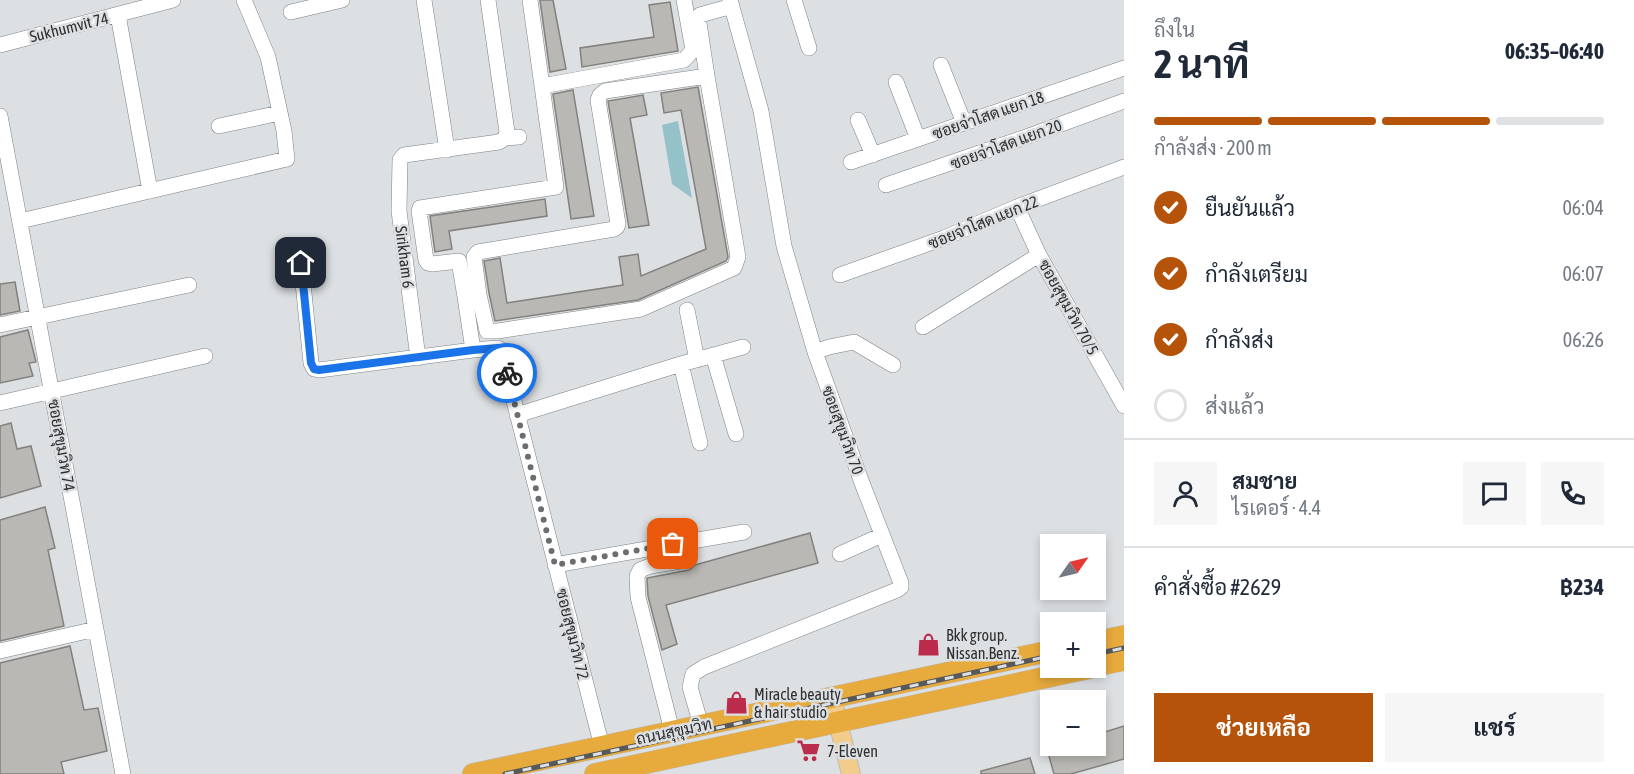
<!DOCTYPE html>
<html lang="th">
<head>
<meta charset="utf-8">
<style>
  :root { --surface:#fff; --page:#f6f6f7; --text:#1f2937; --muted:#747a83; --line:#e0e1e3; --accent:#b45309 }
  body { margin:0; font-family:"Asap Condensed",Sarabun,sans-serif; background:var(--page); color:var(--text); height:100vh; display:flex; flex-direction:column; font-size:22px; white-space:nowrap }
  * { box-sizing:border-box; margin:0 }
  p { font-size:20px; color:var(--muted) }
  .icon { flex:none; width:33px; height:33px; fill:none; stroke:currentColor; stroke-width:2; stroke-linecap:round; stroke-linejoin:round }
  .map { position:relative; flex:1; overflow:hidden }
  .details { display:flex; flex-direction:column; background:var(--surface); width:510px }
  .details>* { flex:none }
  .needle { width:39px; rotate:56deg }
  .buttons { position:absolute; left:1040px; top:534px; display:grid; gap:12px }
  .buttons a { display:grid; place-items:center; width:66px; height:66px; border-radius:0px; background:var(--surface); box-shadow:0 3px 9px #0003; font-size:30px }
  .pin { position:absolute; display:grid; place-items:center; width:51px; height:51px; color:#fff; margin:-26px; border-radius:12px; box-shadow:0 3px 9px #0006 }
  .courier { position:absolute; display:grid; place-items:center; width:60px; height:60px; margin:-30px; border:4px solid #1a73e8; border-radius:50%; background:#fff; color:#222; box-shadow:0 2px 8px #0007 }
  .overview em { font-style:normal; font-weight:700 }
  .overview div { display:flex; flex-direction:column-reverse }
  .overview { display:flex; align-items:center; justify-content:space-between; height:102px; padding:0 30px }
  h1 { font-size:39px; font-weight:700; line-height:45px }
  .bar { display:grid; grid-template-columns:repeat(4,1fr); gap:9px 6px; align-content:center; height:72px; padding:0 30px }
  .bar i { height:8px; border-radius:4px; background:var(--line) }
  .bar .on { background:var(--accent) }
  .bar p { grid-column:span 4 }
  .line { display:flex; align-items:center; gap:15px; padding:0 30px; border-top:2px solid var(--line) }
  .line div { flex:1 }
  .round { display:grid; place-items:center; flex:none; width:63px; height:63px; border-radius:0px; background:var(--page) }
  ol { padding:0 30px; list-style:none }
  li { display:flex; align-items:center; gap:18px; height:66px }
  li p { margin-inline-start:auto }
  li .icon { padding:6px; border-radius:50%; background:var(--accent); color:#fff; stroke-width:4 }
  li:last-child { color:var(--muted) }
  li i { width:33px; height:33px; border:3px solid var(--line); border-radius:50% }
  .action { display:flex; gap:12px; margin-top:auto; padding:12px 30px }
  .action a { flex:1; height:69px; border-radius:0px; background:var(--accent); color:#fff; font-size:24px; font-weight:700; line-height:69px; text-align:center }
  .action a+a { background:var(--page); color:var(--text) }
  main { display:flex; flex:1; min-height:0 }
  .map>svg:first-child { display:block }
</style>
</head>
<body>
<main>
<div class="map">
<svg width="1124" height="774" viewBox="0 0 1124 774">
  <rect width="100%" height="100%" fill="#dde0e3"/>
  <!-- water -->
  <path fill="#95c2c8" d="M678 121 692 198 672 184 662 125Z"/>
  <!-- building -->
  <path fill="#bab8b4" stroke="#83807d" stroke-width="1.5" d="M540 0H553L566 69 550 72Z
    M670 2 678 51 582 67 580 48 654 37 649 5Z
    M698 87 728 257 726 261 638 300 495 321 489 293 484 261 500 258 507 303 623 285 619 257 638 254 641 276 706 249 681 110 664 113 661 93Z
    M573 90 594 216 571 219 553 94Z
    M643 95 647 115 630 118 649 225 629 228 608 101Z
    M545 199 547 216 449 231 452 249 435 252 430 216Z
    M15 282 20 311 0 315V284Z
    M28 330 36 362 29 363 33 376 0 383V337Z
    M11 423 17 449 31 446 41 486 0 498V426Z
    M45 507 55 548 48 550 64 626 0 641V520Z
    M810 533 818 563 666 605 677 644 662 650 648 596 647 578 689 570 695 565Z
    M70 646 84 710 98 708 107 751 61 762 64 774H0V663Z
    M1124 726V759L1071 774H1054L1047 749 1059 746H1095V735Z
    M1030 758 1035 774H981V771Z"/>
  <g fill="none" stroke-linecap="round" stroke-linejoin="round">
    <defs>
      <path id="minor" d="M424 0 447 150
        M488 0 507 132 505 138
        M530 0 542 86
        M794 0 809 48
        M291 12 342 0
        M118 15 150 191
        M0 45 173 0
        M941 65 964 123
        M707 76 605 91 600 95 598 100 618 224 617 227 614 229 478 252 474 257 479 295 487 331H498L641 309 734 268 738 257 707 76 698 17 700 15 732 6
        M896 82 918 139
        M0 116 123 774
        M858 120 873 155
        M219 126 280 113
        M851 162 1124 68
        M886 185 1026 137 1124 101
        M1017 207 1039 255 1124 406
        M20 221 287 159 284 131 268 57 244 0
        M301 263 311 363 314 369 319 370 473 350 498 348 501 350 602 747
        M840 275 944 238 1017 207 1124 167
        M473 296 465 297 473 350
        M465 297 459 261 432 264 428 263 426 260 419 211 420 208 556 187 542 86 684 60 693 50 684 0
        M687 310 697 360
        M0 325 189 285
        M923 327 1039 255
        M815 352 829 347 854 342 893 365
        M713 355 736 434
        M418 358 399 211 400 160 404 155 499 142 505 138 519 137
        M681 364 700 443
        M0 403 205 356
        M517 415 681 364 743 347
        M840 554 882 535
        M555 565 744 532
        M0 651 96 629
        M701 725 690 687 693 674 704 667 897 590 901 587V583L862 483 815 352 784 246 761 111 730 0
        M672 731 638 597 637 576 640 570 650 566 687 560"/>
      <path id="major" d="M832 698 851 774"/>
      <path id="highway" d="M1095 642 1124 636
        M1095 666 1124 660
        M473 774 1050 651
        M595 774 1090 668"/>
    </defs>
    <!-- minor casing -->
    <use href="#minor" stroke="#7e8184" stroke-width="16"/>
    <!-- major casing -->
    <use href="#major" stroke="#bcbcbd" stroke-width="20"/>
    <!-- highway casing -->
    <use href="#highway" stroke="#bcbcbd" stroke-width="22"/>
    <!-- minor -->
    <use href="#minor" stroke="#fff" stroke-width="15"/>
    <!-- major -->
    <use href="#major" stroke="#f1cc8b" stroke-width="18"/>
    <!-- highway -->
    <use href="#highway" stroke="#e7aa3d" stroke-width="21"/>
    <defs>
      <path id="rail" d="M1095 654 1124 648
        M505 774 1050 656"/>
    </defs>
    <!-- rail casing -->
    <use href="#rail" stroke="#57585a" stroke-width="5"/>
    <!-- rail -->
    <use href="#rail" stroke="#dde0e3" stroke-width="3" stroke-dasharray="9" stroke-linecap="butt"/>
  </g>
  <g fill="none" stroke-linecap="round" stroke-linejoin="round">
    <!-- done -->
    <path stroke="#6b6d6f" stroke-width="6" stroke-dasharray="0 10.8" d="M507 373 555 565 673 544"/>
    <!-- route -->
    <path stroke="#1a73e8" stroke-width="8" d="M301 263 311 363 314 369 319 370 473 350 498 348 502 352 507 373"/>
  </g>
  <!-- icons -->
  <defs>
    <symbol id="shop-bare" viewBox="-9 -9 18 18"><path d="M-5-2.5h2.3a2.7 3.5 0 0 1 5.4 0H5L5.5 6h-11ZM-1.5-2.5h3a1.5 2.3 0 0 0-3 0Z" fill="#bb2b4c" stroke="#dde0e3" stroke-width="2.5" paint-order="stroke"/></symbol>
    <symbol id="supermarket-bare" viewBox="-9 -9 18 18"><path d="M-6-5.5h2.5l.6 2H6L4.5 2H-2.5L-4.4-4H-6ZM-1.5 3.2a1.3 1.3 0 1 0 .1 0ZM3 3.2a1.3 1.3 0 1 0 .1 0Z" fill="#bb2b4c" stroke="#dde0e3" stroke-width="2.5" paint-order="stroke"/></symbol>
  </defs>
  <g fill-rule="evenodd">
    <use href="#shop-bare" x="912" y="628" width="33" height="33"/>
    <use href="#shop-bare" x="720" y="686" width="33" height="33"/>
    <use href="#supermarket-bare" x="792" y="734" width="33" height="33"/>
  </g>
  <g text-anchor="middle" stroke-width="5" stroke-linejoin="round" paint-order="stroke">
    <!-- street labels -->
    <g font-size="16" fill="#2e2f30" stroke="#dde0e3">
      <text transform="translate(69 27) rotate(-14)" y="6">Sukhumvit 74</text>
      <text transform="translate(988 115) rotate(-19)" y="6">ซอยจ่าโสด แยก 18</text>
      <text transform="translate(1006 144) rotate(-20)" y="6">ซอยจ่าโสด แยก 20</text>
      <text transform="translate(983 222) rotate(-22)" y="6">ซอยจ่าโสด แยก 22</text>
      <text transform="translate(405 257) rotate(83)" y="6">Sirikham 6</text>
      <text transform="translate(1069 307) rotate(61)" y="6">ซอยสุขุมวิท 70/5</text>
      <text transform="translate(843 430) rotate(70)" y="6">ซอยสุขุมวิท 70</text>
      <text transform="translate(62 445) rotate(80)" y="6">ซอยสุขุมวิท 74</text>
      <text transform="translate(573 634) rotate(76)" y="6">ซอยสุขุมวิท 72</text>
      <text transform="translate(674 731) rotate(-12)" y="6">ถนนสุขุมวิท</text>
    </g>
    <!-- poi labels -->
    <g font-size="16" fill="#2e2f30" stroke="#dde0e3" text-anchor="start">
      <text x="946" y="641">Bkk group.<tspan x="946" dy="18">Nissan.Benz.</tspan></text>
      <text x="754" y="700">Miracle beauty<tspan x="754" dy="18">&amp; hair studio</tspan></text>
      <text x="827" y="757">7-Eleven</text>
    </g>
  </g>
</svg>
<div class="buttons">
<a><svg class="needle" viewBox="-14 -14 28 28"><path d="M0-13l5 13h-10z" fill="#e53935"/><path d="M0 13l5-13h-10z" fill="#747a83"/></svg></a>
<a>+</a>
<a>−</a>
</div>
<div class="pin" style="left:673px;top:544px;background:#ea580c"><svg class="icon" aria-label="bag" viewBox="0 0 24 24"><path d="M5 8h14l-1 12H6zM9 8a3 3 0 0 1 6 0"/></svg></div>
<div class="pin" style="left:301px;top:263px;background:#1f2937"><svg class="icon" aria-label="home" viewBox="0 0 24 24"><path d="M3 11l9-7 9 7M6 9v11h12V9"/></svg></div>
<div class="courier" style="left:507px;top:373px"><svg class="icon" aria-label="bike" viewBox="0 0 24 24"><circle cx="6" cy="16" r="4"/><circle cx="18" cy="16" r="4"/><path d="M6 16l4-8h5l3 8M10 8l3 8H6M13 5h3"/></svg></div>
</div>
<section class="details">
<div class="overview"><div><h1>2 นาที</h1><p>ถึงใน</p></div><em>06:35–06:40</em></div>
<div class="bar"><i class="on"></i><i class="on"></i><i class="on"></i><i></i><p>กำลังส่ง · 200 m</p></div>
<ol>
<li><svg class="icon" aria-label="check" viewBox="0 0 24 24"><path d="M5 12l5 5 9-10"/></svg>ยืนยันแล้ว<p>06:04</p></li>
<li><svg class="icon" aria-label="check" viewBox="0 0 24 24"><path d="M5 12l5 5 9-10"/></svg>กำลังเตรียม<p>06:07</p></li>
<li><svg class="icon" aria-label="check" viewBox="0 0 24 24"><path d="M5 12l5 5 9-10"/></svg>กำลังส่ง<p>06:26</p></li>
<li><i></i>ส่งแล้ว</li>
</ol>
<div class="line" style="height:108px"><a class="round"><svg class="icon" aria-label="person" viewBox="0 0 24 24"><circle cx="12" cy="8" r="4"/><path d="M4 21q1-7 8-7t8 7"/></svg></a><div><b>สมชาย</b><p>ไรเดอร์ · 4.4</p></div><a class="round"><svg class="icon" aria-label="chat" viewBox="0 0 24 24"><path d="M4 5h16v11H9l-5 4z"/></svg></a><a class="round"><svg class="icon" aria-label="phone" viewBox="0 0 24 24"><path d="M5 4h4l2 5-3 2q2 4 5 5l2-3 5 2v4C11 20 4 13 5 4z"/></svg></a></div>
<div class="line" style="height:78px"><div>คำสั่งซื้อ #2629</div><b>฿234</b></div>
<div class="action"><a>ช่วยเหลือ</a><a>แชร์</a></div>
</section>
</main>
</body>
</html>
